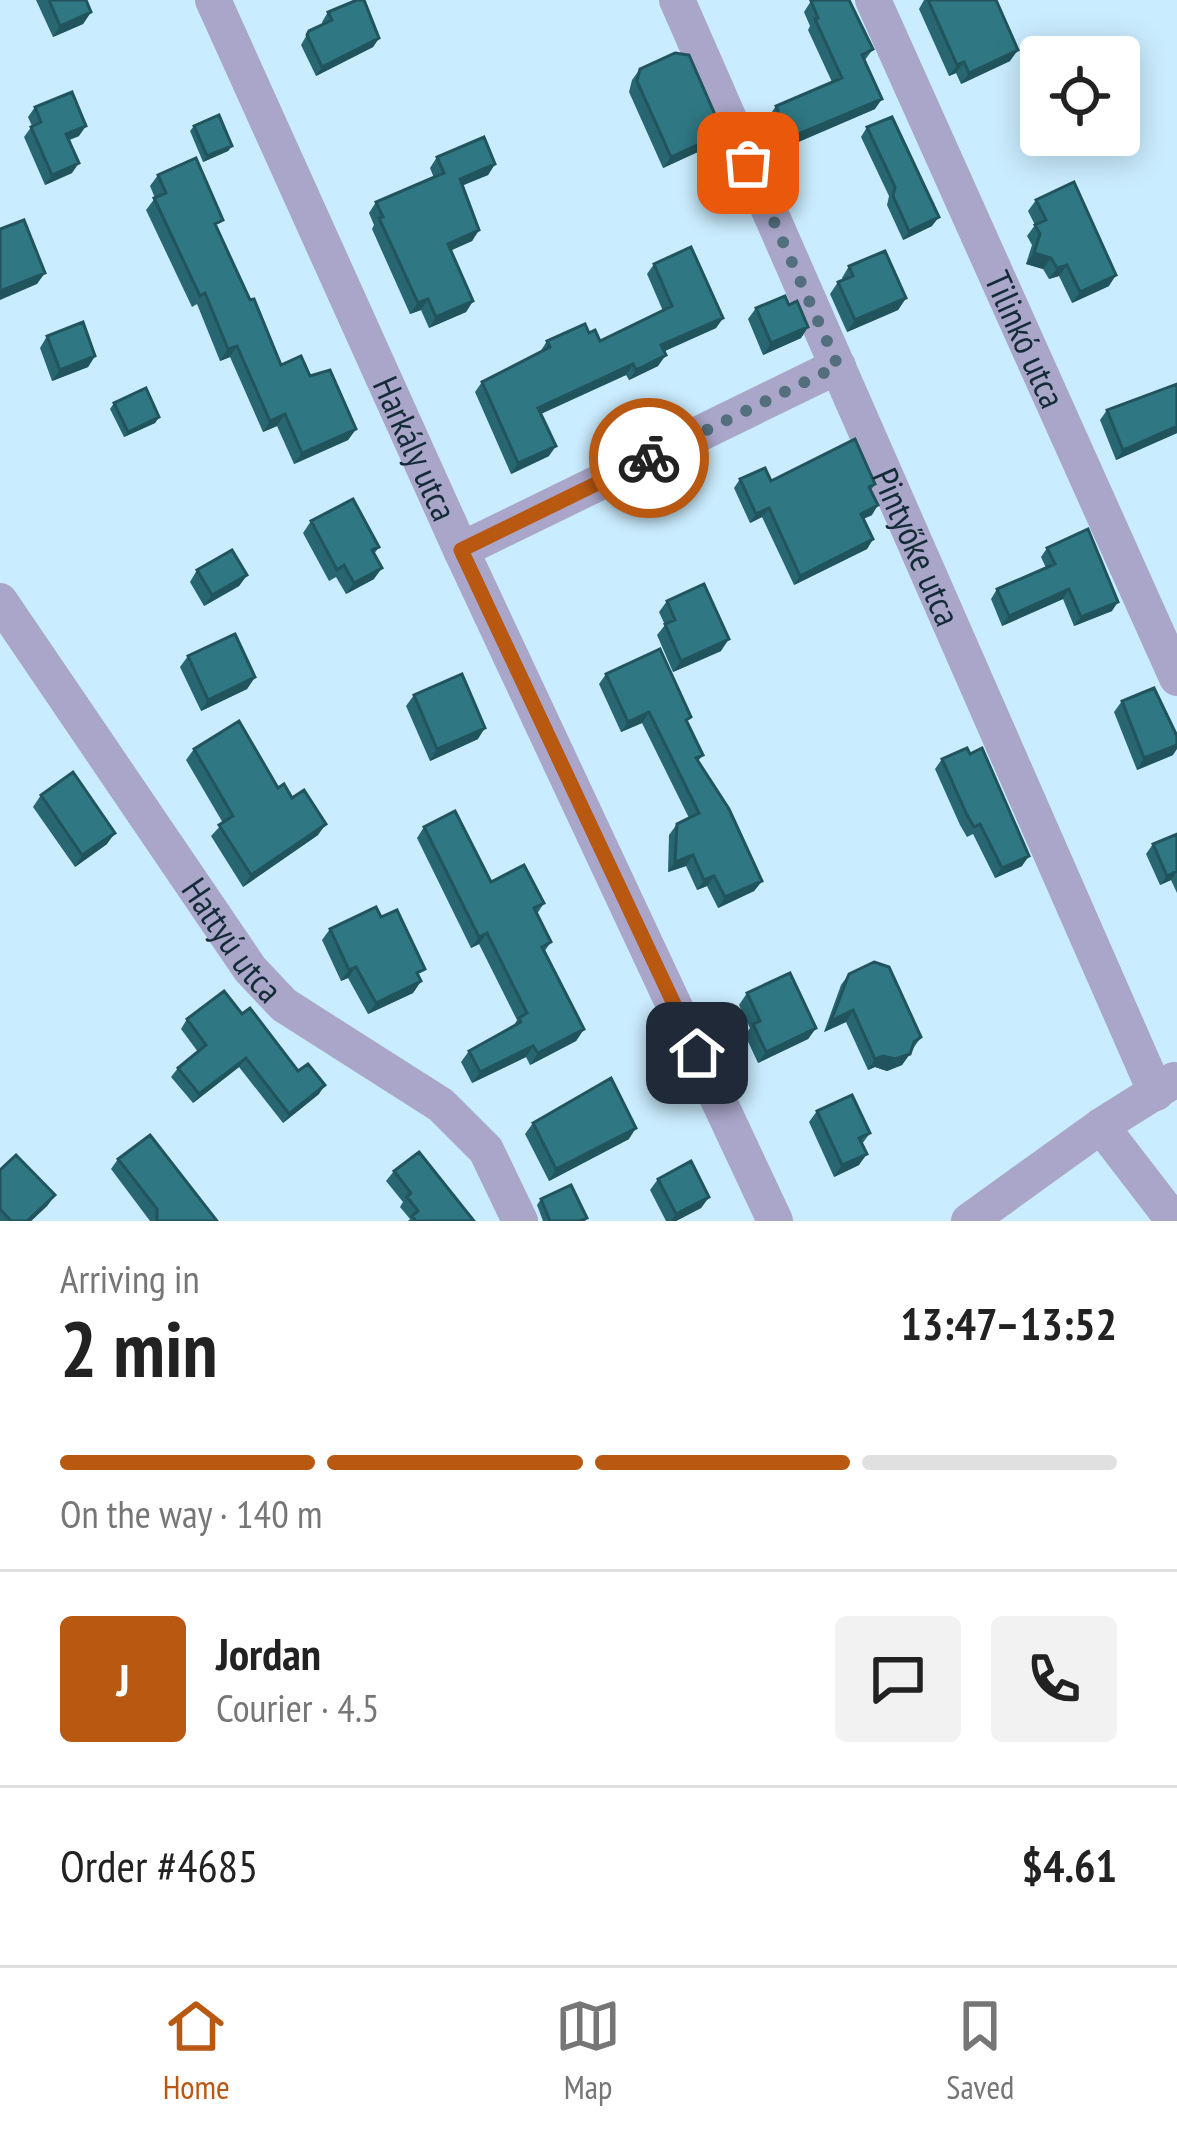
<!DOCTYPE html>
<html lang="en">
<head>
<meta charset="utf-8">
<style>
  :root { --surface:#fff; --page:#f2f2f2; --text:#222; --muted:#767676; --line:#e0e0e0; --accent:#b85811 }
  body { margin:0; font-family:"PT Sans Narrow",sans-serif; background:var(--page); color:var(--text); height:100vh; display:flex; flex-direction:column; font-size:45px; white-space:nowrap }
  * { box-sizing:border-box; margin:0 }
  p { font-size:39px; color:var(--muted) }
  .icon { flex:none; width:66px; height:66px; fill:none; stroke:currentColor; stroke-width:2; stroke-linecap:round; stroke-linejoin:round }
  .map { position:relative; height:1221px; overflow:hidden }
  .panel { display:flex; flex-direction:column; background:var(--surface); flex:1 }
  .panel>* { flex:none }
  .tools { position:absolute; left:1020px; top:36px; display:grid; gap:24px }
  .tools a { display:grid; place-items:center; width:120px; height:120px; border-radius:12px; background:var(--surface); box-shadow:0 6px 30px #0003; font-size:60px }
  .pin { position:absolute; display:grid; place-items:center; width:102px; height:102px; color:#fff; margin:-51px; border-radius:24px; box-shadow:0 6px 18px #0006 }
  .courier { position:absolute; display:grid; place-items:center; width:120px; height:120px; margin:-60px; border:9px solid #b85811; border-radius:50%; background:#fff; color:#222; box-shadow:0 3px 15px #0007 }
  .headline em { font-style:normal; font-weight:800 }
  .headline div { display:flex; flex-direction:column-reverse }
  .headline { display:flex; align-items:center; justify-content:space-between; height:204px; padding:0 60px }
  h1 { font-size:78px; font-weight:800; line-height:90px }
  .bar { display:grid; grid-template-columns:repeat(4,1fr); gap:18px 12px; align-content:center; height:144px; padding:0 60px }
  .bar i { height:15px; border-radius:9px; background:var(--line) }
  .bar .active { background:var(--accent) }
  .bar p { grid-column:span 4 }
  .line { display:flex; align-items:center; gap:30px; padding:0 60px; border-top:3px solid var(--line) }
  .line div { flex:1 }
  .round { display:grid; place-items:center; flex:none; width:126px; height:126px; border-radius:12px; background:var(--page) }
  .dock { display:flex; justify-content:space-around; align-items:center; height:168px; border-top:3px solid var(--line); background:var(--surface); font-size:33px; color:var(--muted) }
  .dock a { display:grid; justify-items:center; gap:6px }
  .dock .active { color:var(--accent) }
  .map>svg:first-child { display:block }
</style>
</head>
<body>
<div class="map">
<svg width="1177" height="1221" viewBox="0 0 1177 1221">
  <rect width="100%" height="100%" fill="#c9ecfe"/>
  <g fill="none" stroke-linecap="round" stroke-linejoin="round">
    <!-- minor -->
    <g stroke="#aaa6c9" stroke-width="36">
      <path id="s1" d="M213 0 461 550 775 1221"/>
      <path id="s2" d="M677 0 1156 1093"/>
      <path id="s3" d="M873 0 1177 678"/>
      <path d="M461 550 838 366"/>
      <path id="s4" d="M0 601 250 969 284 1005 441 1105 486 1150 520 1221"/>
      <path d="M1101 1126 1174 1221"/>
      <path d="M969 1221 1101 1126 1174 1080"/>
    </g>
  </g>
  <!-- wall -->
  <path fill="#286771" d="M36 0H86L91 12 83 24 53 37Z
    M924 0H996L1010 61 961 84 956 73 949 76 919 9Z
    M811 1 873 49 865 60 875 109 782 149 769 116 776 106 832 82 808 30 810 26 804 12Z
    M328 12 379 38 373 47 316 76 301 45 309 31 323 24 322 22Z
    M640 69 723 133 715 144 663 168 629 92 632 80Z
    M35 107 79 136 69 140 72 173 45 185 24 137 32 126 28 117Z
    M194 126 232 146 228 151 203 162 190 131Z
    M867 127 932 226 903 240 887 205 889 196 861 137Z
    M437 157 495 164 488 175 462 185 479 230 472 241 451 250 473 301 466 312 429 328 421 310 410 314 372 229 374 225 369 213 376 202 434 178 430 168Z
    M158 175 217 230 281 365 310 376 356 429 348 440 294 464 277 426 263 432 230 357 220 361 197 304 192 307 146 210 155 198 150 186Z
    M1036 200 1109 286 1072 303 1059 276 1049 279 1043 269 1026 264 1032 245 1027 236 1035 225 1028 211Z
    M654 264 723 318 716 328 664 351 658 366 629 380 626 375 541 414 549 456 511 474 475 392 482 382 540 352 547 341 589 333 600 341 663 311 647 274Z
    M849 266 906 298 898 310 847 332 830 294 838 282 843 280 842 278Z
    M756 308 808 327 801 338 763 355 748 319Z
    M47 336 95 356 88 367 52 381 40 348Z
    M1177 384V433L1116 460 1100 420 1107 410Z
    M114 403 159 417 155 423 124 437 110 409Z
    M740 479 875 484 871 490 872 515 863 519 873 539 867 549 794 585 762 517 750 523 734 488Z
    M311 521 379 547 374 554V579L346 594 336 577 329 581 303 533Z
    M1047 548 1112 611 1074 626 1063 599 1002 626 991 599 997 589 1046 568 1041 557Z
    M197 570 247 575 239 586 204 606 190 582Z
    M667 601 721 651 673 672 657 635 665 625 659 612Z
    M188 656 255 677 247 689 201 711 180 667Z
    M606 674 687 723 703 755 698 761 762 881 754 891 718 908 707 886 697 890 686 866 668 872 669 835 677 824 689 818 642 723 621 732 599 684Z
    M414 695 478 739 430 761 406 706Z
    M1122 701 1173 755 1137 770 1114 712Z
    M194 749 278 788 292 798 318 835 243 887 211 836 223 823 186 760Z
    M942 759 1022 866 995 878 973 834 967 837 960 825 935 769Z
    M41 795 107 844 75 867 33 807Z
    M424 827 491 882 544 903 537 914 551 942 544 952 584 1029 576 1041 530 1065 526 1057 472 1083 461 1062 469 1051 513 1027 517 1020 479 944 471 948 417 838Z
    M1177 834V893L1171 880 1160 885 1146 854 1153 844Z
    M381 917 421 981 413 993 368 1014 348 978 341 981 322 940 330 929Z
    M849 974 921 1037 902 1065 887 1071 875 1067 868 1070 846 1022 824 1032 841 985Z
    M747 993 816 1028 808 1039 758 1063 745 1035 750 1028 739 1005Z
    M242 1014 319 1094 283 1123 239 1067 193 1103 171 1077 178 1068 198 1052 181 1029 187 1019Z
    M817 1111 870 1133 862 1144 859 1165 834 1177 809 1122Z
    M533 1123 629 1139 549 1181 525 1134Z
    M118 1159 217 1221H150L111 1169Z
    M0 1170 55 1195 47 1206 31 1221H0Z
    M394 1171 474 1221H408L410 1219 400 1207 403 1202 386 1181Z
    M658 1179 709 1197 701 1208 676 1221H666L650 1190Z
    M541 1199 587 1218 585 1221H543L537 1205Z"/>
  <!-- shaded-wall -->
  <path fill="#21545c" d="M91 12 83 24 53 37 60 26Z
    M379 38 373 47 316 76 322 67Z
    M1018 50 1010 61 961 84 969 73Z
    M964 62 956 73 949 76 957 65Z
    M882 99 875 109 782 149 789 138Z
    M86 126 79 136 59 144 66 134Z
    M723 133 715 144 663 168 671 157Z
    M232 146 228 151 203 162 207 156Z
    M79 163 72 173 45 185 52 175Z
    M495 164 488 175 452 190 460 179Z
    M939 217 932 226 903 240 909 231Z
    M479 230 472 241 441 255 448 244Z
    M1034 253 1051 258 1043 269 1026 264Z
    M1067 265 1059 276 1049 279 1057 268Z
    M45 273 37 284 0 300V291Z
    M1116 275 1109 286 1072 303 1080 292Z
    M906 298 898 310 847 332 855 320Z
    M428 299 421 310 410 314 418 303Z
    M473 301 466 312 429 328 436 317Z
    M723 318 716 328 654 356 661 345Z
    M808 327 801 338 763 355 771 343Z
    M237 346 230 357 220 361 228 349Z
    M666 355 658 366 629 380 636 370Z
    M95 356 88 367 52 381 60 370Z
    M633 364 626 375 531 418 538 408Z
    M285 414 277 426 263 432 270 421Z
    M159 417 155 423 124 437 128 432Z
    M1177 426V433L1116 460 1123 450Z
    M356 429 348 440 294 464 302 453Z
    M556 446 549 456 511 474 518 463Z
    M878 505 872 515 854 523 861 514Z
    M769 508 762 517 750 523 756 514Z
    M873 539 867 549 794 585 800 576Z
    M382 568 374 579 346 594 354 583Z
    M247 575 239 586 204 606 212 595Z
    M1069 589 1063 599 1002 626 1009 616Z
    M1118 602 1112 611 1074 626 1081 617Z
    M729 639 721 651 673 672 681 661Z
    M255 677 247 689 201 711 208 700Z
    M649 712 642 723 621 732 628 722Z
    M485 728 478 739 430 761 437 749Z
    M1177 745V749L1173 755 1137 770 1144 758Z
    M326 824 318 835 243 887 251 875Z
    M115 833 107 844 75 867 82 855Z
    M693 855 686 866 668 872 675 862Z
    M1029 856 1022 866 995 878 1002 868Z
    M1177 871 1171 880 1160 885 1167 876Z
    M714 876 707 886 697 890 704 880Z
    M762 881 754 891 718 908 725 897Z
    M487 933 479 944 471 948 479 937Z
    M356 967 348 978 341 981 349 970Z
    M421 981 413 993 368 1014 376 1003Z
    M853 1010 846 1022 824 1032 831 1021Z
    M816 1028 808 1039 758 1063 766 1052Z
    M584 1029 576 1041 530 1065 538 1053Z
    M533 1046 526 1057 472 1083 480 1072Z
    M910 1054 902 1065 887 1071 875 1067 868 1070 875 1059 883 1056Z
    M246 1058 239 1067 193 1103 199 1094Z
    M325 1085 319 1094 283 1123 289 1114Z
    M636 1128 629 1139 549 1181 556 1169Z
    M867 1154 859 1165 834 1177 842 1165Z
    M55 1195 47 1206 31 1221H27Z
    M709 1197 701 1208 676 1221H671L676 1214Z"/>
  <!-- building -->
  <path fill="#2f7883" stroke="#21545c" stroke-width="3" d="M49 0H86L91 12 60 26Z
    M357 0H364L379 38 322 67 307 35 309 31 332 20 328 12Z
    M814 0H849L873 49 862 55 882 99 789 138 776 106 842 78 815 19 818 18 811 1Z
    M928 0H996L1018 50 969 73 964 62 957 65Z
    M675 53 689 55 723 133 671 157 637 81 640 69Z
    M72 92 86 126 66 134 79 163 52 175 31 127 41 122 35 107Z
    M219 115 232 146 207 156 194 126Z
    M892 117 939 217 909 231 893 196 895 187 867 127Z
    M484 137 495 164 460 179 479 230 448 244 473 301 436 317 428 299 418 303 379 218 383 217 376 202 444 173 437 157Z
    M196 158 223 220 215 224 250 300 254 299 281 365 301 356 310 376 330 370 356 429 302 453 285 414 270 421 237 346 228 349 205 293 200 296 154 198 166 193 158 175Z
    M1074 182 1116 275 1080 292 1067 265 1057 268 1051 258 1034 253 1040 234 1035 225 1046 220 1036 200Z
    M24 220 45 273 0 291V229Z
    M691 247 723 318 661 345 666 355 636 370 633 364 538 408 556 446 518 463 482 382 550 347 547 341 585 324 589 333 595 330 600 341 672 306 654 264Z
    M885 251 906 298 855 320 838 282 853 276 849 266Z
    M785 296 789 305 797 301 808 327 771 343 756 308Z
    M83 322 95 356 60 370 47 336Z
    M1177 384V426L1123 450 1107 410Z
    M146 388 159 417 128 432 114 403Z
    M855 439 875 484 869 487 878 505 861 514 873 539 800 576 769 508 756 514 740 479 765 468 771 481Z
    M353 499 379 547 372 550 382 568 354 583 344 565 337 570 311 521Z
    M1088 529 1118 602 1081 617 1069 589 1009 616 997 589 1055 564 1047 548Z
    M232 550 247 575 212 595 197 570Z
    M704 584 729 639 681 661 665 624 675 620 667 601Z
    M235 634 255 677 208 700 188 656Z
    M660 649 691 717 686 720 703 755 696 758 729 809 762 881 725 897 714 876 704 880 693 855 675 862 677 824 699 813 649 712 628 722 606 674Z
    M462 674 485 728 437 749 414 695Z
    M1154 688 1177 736V745L1144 758 1122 701Z
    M239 721 278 788 284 784 292 798 304 790 326 824 251 875 219 825 233 816 194 749Z
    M967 748 970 754 982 748 1029 856 1002 868 980 824 974 827 967 815 942 759Z
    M73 772 115 833 82 855 41 795Z
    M455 811 491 882 524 865 544 903 534 908 551 942 542 947 584 1029 538 1053 533 1046 480 1072 469 1051 521 1022 519 1018 527 1013 487 933 479 937 424 827Z
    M1177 834V871L1167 876 1153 844Z
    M376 907 381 917 397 910 425 969 417 973 421 981 376 1003 356 967 349 970 330 929Z
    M874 962 889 967 921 1037 914 1042 910 1054 895 1059 883 1056 875 1059 853 1010 831 1021 849 974Z
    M790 973 816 1028 766 1052 753 1024 760 1021 747 993Z
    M224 991 242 1014 250 1008 298 1071 308 1064 325 1085 289 1114 246 1058 199 1094 178 1068 206 1045 187 1019Z
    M611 1078 636 1128 556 1169 533 1123Z
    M852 1095 870 1133 859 1138 867 1154 842 1165 817 1111Z
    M150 1135 217 1221H157V1209L118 1159Z
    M419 1152 474 1221H416L412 1216 418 1211 407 1197 411 1193 394 1171Z
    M16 1155 55 1195 27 1221H11L0 1209V1170Z
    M691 1161 709 1197 676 1214 658 1179Z
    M571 1185 587 1218 580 1221H550L541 1199Z"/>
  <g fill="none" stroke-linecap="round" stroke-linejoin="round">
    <!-- done -->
    <path stroke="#536f7d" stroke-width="12" stroke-dasharray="0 21.6" d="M649 458 838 366 748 163"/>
    <!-- route -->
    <path stroke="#b85811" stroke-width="15" d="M649 458 461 550 697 1053"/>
  </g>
  <g text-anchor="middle" stroke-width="12" stroke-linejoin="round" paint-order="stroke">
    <!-- street labels -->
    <g font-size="36" fill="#142c37" stroke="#fff">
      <text dy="13" stroke="none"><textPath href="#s3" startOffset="372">Tilinkó utca</textPath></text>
      <text dy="13" stroke="none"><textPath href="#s1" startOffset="492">Harkály utca</textPath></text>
      <text dy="13" stroke="none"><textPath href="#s2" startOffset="597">Pintyőke utca</textPath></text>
      <text dy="13" stroke="none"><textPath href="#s4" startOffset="411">Hattyú utca</textPath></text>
    </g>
  </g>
</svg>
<div class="tools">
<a><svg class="icon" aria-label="locate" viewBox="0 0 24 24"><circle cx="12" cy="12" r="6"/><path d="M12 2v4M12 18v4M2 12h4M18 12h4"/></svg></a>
</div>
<div class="pin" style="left:748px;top:163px;background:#ea580c"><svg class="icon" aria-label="bag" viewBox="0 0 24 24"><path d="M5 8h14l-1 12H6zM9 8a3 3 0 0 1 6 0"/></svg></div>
<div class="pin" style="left:697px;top:1053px;background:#1f2937"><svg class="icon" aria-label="home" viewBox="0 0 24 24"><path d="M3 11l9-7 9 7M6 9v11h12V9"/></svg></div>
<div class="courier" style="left:649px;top:458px"><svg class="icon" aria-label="bike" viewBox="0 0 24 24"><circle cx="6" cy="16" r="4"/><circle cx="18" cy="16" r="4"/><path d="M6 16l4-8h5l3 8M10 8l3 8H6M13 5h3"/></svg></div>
</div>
<section class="panel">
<div class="headline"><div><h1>2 min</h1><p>Arriving in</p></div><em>13:47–13:52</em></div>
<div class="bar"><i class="active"></i><i class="active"></i><i class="active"></i><i></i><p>On the way · 140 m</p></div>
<div class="line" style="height:216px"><b class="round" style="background:var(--accent);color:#fff">J</b><div><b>Jordan</b><p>Courier · 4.5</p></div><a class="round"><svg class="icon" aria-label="chat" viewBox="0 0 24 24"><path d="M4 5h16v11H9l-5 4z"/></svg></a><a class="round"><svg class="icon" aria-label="phone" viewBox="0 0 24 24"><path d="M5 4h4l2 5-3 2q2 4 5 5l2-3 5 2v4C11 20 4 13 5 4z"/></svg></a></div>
<div class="line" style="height:156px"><div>Order #4685</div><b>$4.61</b></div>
</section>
<nav class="dock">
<a class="active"><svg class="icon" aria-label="home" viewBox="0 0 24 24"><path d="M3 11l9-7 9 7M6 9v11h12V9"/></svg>Home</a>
<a><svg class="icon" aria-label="map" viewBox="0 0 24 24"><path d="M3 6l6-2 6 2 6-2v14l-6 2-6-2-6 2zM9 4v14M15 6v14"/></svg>Map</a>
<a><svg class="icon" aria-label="saved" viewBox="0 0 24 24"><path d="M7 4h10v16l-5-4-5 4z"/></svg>Saved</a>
</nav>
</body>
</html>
